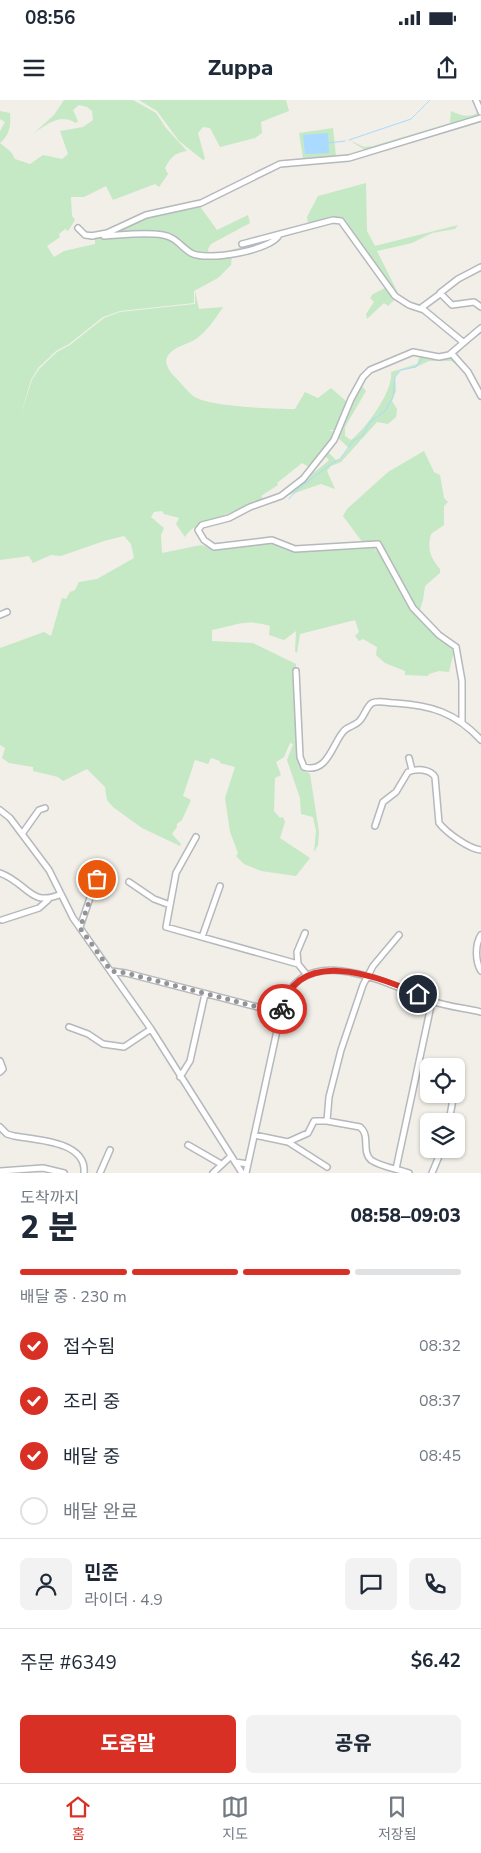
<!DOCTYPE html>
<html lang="ko">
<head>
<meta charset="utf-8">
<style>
  :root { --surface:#fff; --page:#f2f2f3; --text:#1f2937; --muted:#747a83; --line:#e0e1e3; --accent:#d93025 }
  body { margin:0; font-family:"Nunito Sans","Noto Sans KR",sans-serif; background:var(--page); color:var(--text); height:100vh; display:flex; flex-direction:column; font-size:19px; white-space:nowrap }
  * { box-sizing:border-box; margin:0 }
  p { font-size:16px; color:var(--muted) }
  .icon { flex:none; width:28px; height:28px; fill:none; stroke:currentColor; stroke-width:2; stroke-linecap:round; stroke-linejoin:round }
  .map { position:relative; height:1073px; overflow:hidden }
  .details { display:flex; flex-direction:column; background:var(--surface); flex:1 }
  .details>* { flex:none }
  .buttons { position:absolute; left:420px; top:958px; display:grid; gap:10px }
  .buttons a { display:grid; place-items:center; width:45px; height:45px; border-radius:8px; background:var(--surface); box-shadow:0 1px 4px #0004; font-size:25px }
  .pin { position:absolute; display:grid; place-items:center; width:42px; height:42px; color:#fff; margin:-21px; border:2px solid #fff; border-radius:50%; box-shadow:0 1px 5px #0007 }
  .courier { position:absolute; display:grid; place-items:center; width:50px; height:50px; margin:-25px; border:4px solid #d93025; border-radius:50%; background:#fff; color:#222; box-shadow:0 1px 6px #0007 }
  .headline em { font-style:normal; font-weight:800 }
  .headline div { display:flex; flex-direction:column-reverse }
  .headline { display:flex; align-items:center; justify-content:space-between; height:85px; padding:0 20px }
  h1 { font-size:32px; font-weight:800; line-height:38px }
  .bar { display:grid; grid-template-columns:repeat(4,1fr); gap:8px 5px; align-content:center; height:60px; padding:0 20px }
  .bar i { height:6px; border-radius:4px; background:var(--line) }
  .bar .selected { background:var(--accent) }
  .bar p { grid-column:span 4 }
  .line { display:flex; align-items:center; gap:12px; padding:0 20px; border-top:1px solid var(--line) }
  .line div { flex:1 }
  .round { display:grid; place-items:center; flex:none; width:52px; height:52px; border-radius:8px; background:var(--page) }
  ol { padding:0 20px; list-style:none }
  li { display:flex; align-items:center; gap:15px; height:55px }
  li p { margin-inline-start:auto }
  li .icon { padding:5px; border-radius:50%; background:var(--accent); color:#fff; stroke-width:4 }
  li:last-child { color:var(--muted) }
  li i { width:28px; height:28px; border:2px solid var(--line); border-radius:50% }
  .cta { display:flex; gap:10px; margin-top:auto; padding:10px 20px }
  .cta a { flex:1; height:58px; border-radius:8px; background:var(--accent); color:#fff; font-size:20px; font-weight:800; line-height:58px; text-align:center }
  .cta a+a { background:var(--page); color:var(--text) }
  .status { display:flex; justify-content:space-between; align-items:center; height:35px; padding:0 25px; background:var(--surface); direction:ltr }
  .status svg { height:14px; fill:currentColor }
  header { display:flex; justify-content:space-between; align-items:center; height:65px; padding:0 20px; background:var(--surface); font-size:22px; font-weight:800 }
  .tab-bar { display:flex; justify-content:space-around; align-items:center; height:70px; border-top:1px solid var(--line); background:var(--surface); font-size:14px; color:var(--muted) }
  .tab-bar a { display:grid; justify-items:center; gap:2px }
  .tab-bar .selected { color:var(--accent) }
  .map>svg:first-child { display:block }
</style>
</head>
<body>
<div class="status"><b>08:56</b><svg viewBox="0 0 49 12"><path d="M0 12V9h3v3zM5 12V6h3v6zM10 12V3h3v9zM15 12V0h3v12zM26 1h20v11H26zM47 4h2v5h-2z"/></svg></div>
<header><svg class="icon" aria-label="menu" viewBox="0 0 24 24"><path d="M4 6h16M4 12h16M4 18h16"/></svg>Zuppa<svg class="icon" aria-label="share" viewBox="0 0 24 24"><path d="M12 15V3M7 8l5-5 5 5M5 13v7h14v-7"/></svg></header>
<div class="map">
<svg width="481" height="1073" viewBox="0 0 481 1073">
  <rect width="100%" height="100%" fill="#f1efe8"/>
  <!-- green -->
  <path fill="#c5e8c5" d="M64 0H133L156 13 166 28 187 51C174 53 171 57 165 68L168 74 159 87 155 84 113 100 106 86 84 97H71L72 116 75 120 68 131 65 129 59 134 60 137 47 146 54 157 64 151 95 144V138L162 136 178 144 191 156 214 160 232 156 231 165 218 178 194 191V203L120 211 103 217 69 244 56 251 38 268 31 280 20 317 32 280 39 269 57 252 70 245 104 218 120 212 195 204V191L199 209 223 207C216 218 207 231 196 239 187 245 173 246 167 257 164 264 170 272 175 277 181 283 187 291 193 296 208 307 275 309 295 309L305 292 318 298 331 288 347 302 336 330H328L336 332 311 368 302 363 277 383 278 385 261 396 264 400 224 415 221 419C206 423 194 423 185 437L176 424 179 418 164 414 162 411 154 412 151 417 164 428 161 435 162 453 201 445 217 450 274 442 293 451 377 447 375 452 379 448 381 450 390 472 417 516 454 551 449 572 439 571 429 574 428 576 405 575V571L385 563 376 555 377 547 363 539 359 541 355 536 359 532 355 520 300 534 297 553 295 551 296 531 284 540 269 535 270 526C245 518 236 526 212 530V541L253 543 296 564 295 579 300 668 310 674 319 732 318 745 314 752 316 731 313 717 301 714 300 698 287 660 293 644 290 643 284 657 276 662 281 675 275 678 274 711 280 718 283 717 285 722 280 738 310 758 296 776 261 771 244 764 236 756 238 753 230 732 225 698 235 667 220 663V661L211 658 208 664 195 660 183 696 191 700 182 720 177 724V727L172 734 181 744 180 746 142 728 113 707 107 700 105 687 87 669 63 681 58 677 33 671V667L9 663 2 658 5 648 0 645V548L44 532 51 536 62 498 66 499 70 492 75 490 79 482 97 479 134 458 131 444 124 436 104 441 61 456 51 455 33 463 29 456 0 460V31L5 22 0 19V11L10 13C11 25 10 35 0 43L11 52 15 59 30 64 43 55 62 59 68 54 60 31 83 27 93 20 92 11 87 7 79 5 73 10 78 21 76 23C60 13 48 24 34 33L54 15Z
    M139 0H286L289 11 261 22 262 33 255 38 220 47 210 28 203 27 198 33 205 59 203 60 179 41 157 11Z
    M473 0 481 17 365 50 349 40 364 47 373 46 450 23 451 11C459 15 471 19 478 12Z
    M333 28 336 56 303 58 299 33Z
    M366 83 367 131 375 146 458 125 455 129 432 133 412 143 377 151 398 193 397 196 338 118 308 124 307 117 318 96Z
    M199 105 217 130 248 115 250 123 211 144 208 149 209 156 276 138C260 151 210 161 192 151 184 146 180 137 170 136 151 132 129 134 109 133L142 118Z
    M385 188 394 200 388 206 384 203 367 219 366 214 374 202 370 198 373 194Z
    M420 255 450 257 459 266 451 261H429L416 267 400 270 395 277 396 291 392 301 397 309 396 317 388 324 377 322 341 362 331 366 327 371 335 389 321 384 286 396C291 385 319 371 329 360L325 356 328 352 336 360 340 359 349 348 338 338 346 313 361 285 366 291 345 327V336L351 340C366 329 394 290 391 272L417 264Z
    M424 351 434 372 440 375 444 398 448 402 444 406V425L431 434C427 449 430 457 440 469V473L425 486 423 500 419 513 380 446 363 443 343 416 347 409 388 372Z"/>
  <!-- water -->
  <path fill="#aadaff" d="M328 33 329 53 305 54 303 35Z"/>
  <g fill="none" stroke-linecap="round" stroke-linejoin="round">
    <!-- stream -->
    <path stroke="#aadaff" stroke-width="1" d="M349 40 411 19 430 0
      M328 43 345 41
      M469 241 481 233
      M456 255 466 244
      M442 259 452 258
      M289 399C291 393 335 360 340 359L353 341 363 335 370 322 385 311 393 297 395 277 401 270 416 267 424 257 433 258"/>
    <defs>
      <path id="minor" d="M476 0 481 12
        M78 128 85 135 93 136
        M91 136 107 133 146 115 201 103 280 64 349 58 481 18
        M104 136C123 135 144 132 163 135 176 137 181 147 191 153 207 162 272 150 279 135
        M242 144 333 120 341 121 395 196 409 205 424 210 463 242
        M481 167 458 179 440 193 452 205 474 202 481 207
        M421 208 440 194
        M452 254 468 272 481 296
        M0 515 7 512
        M296 571 300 657 304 667C327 674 332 645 343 632 347 626 357 626 361 619 365 614 367 606 372 603 378 600 389 603 395 603 431 605 456 613 481 640
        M462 623V581L456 547 439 535 413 508 378 444 295 449 272 440 214 447 204 440 198 430 202 425 229 418 250 407 281 396 303 379 334 340 351 299 363 277 370 270 413 252 439 257 449 255 481 228
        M409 658 412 670
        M0 710 10 718 49 770 73 818 151 929 242 1073
        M375 726 383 702 396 692 408 672C416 668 430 669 435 677L439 723C447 733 469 749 481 750
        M22 734 39 710 45 708
        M196 737 176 773 166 827 298 864 307 875
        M0 773C28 783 30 808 61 794
        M129 782 154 799 170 805
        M2 820 39 808 48 800
        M80 827 102 763
        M399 835 373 866 363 885 341 950 329 997 327 1021 360 1027C371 1036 361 1051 371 1060 381 1067 398 1069 409 1073
        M481 835C475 844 475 861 481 871
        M202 837 220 786
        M298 864 297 852 305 833
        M111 871 126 873 281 913
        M69 927 88 934 103 944 124 947 151 929
        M0 961 3 969 0 972
        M419 965 429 966
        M180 977 190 961 205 894
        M449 1021 454 994
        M0 1027 7 1034 14 1036C36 1040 87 1041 84 1073
        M254 1035 288 1042 308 1033 314 1021H327
        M288 1042 327 1067
        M188 1045 221 1064
        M235 1062 248 1064
        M396 1069 432 901
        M0 1071 43 1068 64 1073
        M100 1073 110 1050
        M213 1073 231 1056
        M246 1073 283 903C307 839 392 886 432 901 448 907 465 908 481 912
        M432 1073 442 1049"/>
    </defs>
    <!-- minor casing -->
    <use href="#minor" stroke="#b5b8bc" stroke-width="8"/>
    <!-- minor -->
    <use href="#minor" stroke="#fff" stroke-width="5"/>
  </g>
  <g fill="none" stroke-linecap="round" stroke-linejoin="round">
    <!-- done -->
    <path stroke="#929495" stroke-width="5" stroke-dasharray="0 9" d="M97 779 80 828 111 871 126 873 281 913 282 909"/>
    <!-- route -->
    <path stroke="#d93025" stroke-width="6" d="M282 909C298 846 378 876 418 894"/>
  </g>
</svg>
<div class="buttons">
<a><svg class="icon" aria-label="locate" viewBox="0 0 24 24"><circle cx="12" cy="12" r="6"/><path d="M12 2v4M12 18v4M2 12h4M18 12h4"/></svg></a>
<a><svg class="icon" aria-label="layers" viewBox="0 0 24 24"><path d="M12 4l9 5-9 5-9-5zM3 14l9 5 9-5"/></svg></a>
</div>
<div class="pin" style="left:97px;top:779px;background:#ea580c"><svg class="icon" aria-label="bag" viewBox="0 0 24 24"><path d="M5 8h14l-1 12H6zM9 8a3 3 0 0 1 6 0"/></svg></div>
<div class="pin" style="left:418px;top:894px;background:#1f2937"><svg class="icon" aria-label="home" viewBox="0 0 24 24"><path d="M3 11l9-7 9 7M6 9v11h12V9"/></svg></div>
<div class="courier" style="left:282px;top:909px"><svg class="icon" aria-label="bike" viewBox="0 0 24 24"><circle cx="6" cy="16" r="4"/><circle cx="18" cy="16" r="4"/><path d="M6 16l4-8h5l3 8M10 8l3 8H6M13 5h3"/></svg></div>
</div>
<section class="details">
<div class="headline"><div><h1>2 분</h1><p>도착까지</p></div><em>08:58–09:03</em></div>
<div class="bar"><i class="selected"></i><i class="selected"></i><i class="selected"></i><i></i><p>배달 중 · 230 m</p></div>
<ol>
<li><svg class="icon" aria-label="check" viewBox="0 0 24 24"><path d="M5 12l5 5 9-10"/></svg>접수됨<p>08:32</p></li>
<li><svg class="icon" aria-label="check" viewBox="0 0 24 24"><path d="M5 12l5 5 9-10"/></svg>조리 중<p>08:37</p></li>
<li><svg class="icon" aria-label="check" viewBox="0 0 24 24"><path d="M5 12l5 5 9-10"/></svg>배달 중<p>08:45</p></li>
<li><i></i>배달 완료</li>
</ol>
<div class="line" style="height:90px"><a class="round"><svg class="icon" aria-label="person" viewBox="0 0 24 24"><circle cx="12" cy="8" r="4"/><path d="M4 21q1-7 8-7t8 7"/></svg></a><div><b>민준</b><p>라이더 · 4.9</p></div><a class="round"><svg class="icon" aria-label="chat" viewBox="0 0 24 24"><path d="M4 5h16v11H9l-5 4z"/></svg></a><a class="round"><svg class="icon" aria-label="phone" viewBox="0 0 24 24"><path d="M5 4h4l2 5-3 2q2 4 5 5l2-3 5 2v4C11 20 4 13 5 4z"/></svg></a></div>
<div class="line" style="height:65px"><div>주문 #6349</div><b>$6.42</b></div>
<div class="cta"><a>도움말</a><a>공유</a></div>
</section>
<nav class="tab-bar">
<a class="selected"><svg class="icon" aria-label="home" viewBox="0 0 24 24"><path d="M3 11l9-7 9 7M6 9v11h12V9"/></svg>홈</a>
<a><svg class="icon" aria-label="map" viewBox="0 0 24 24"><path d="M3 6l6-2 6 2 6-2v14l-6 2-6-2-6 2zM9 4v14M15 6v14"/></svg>지도</a>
<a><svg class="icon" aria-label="saved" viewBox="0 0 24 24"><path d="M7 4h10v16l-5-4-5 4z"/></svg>저장됨</a>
</nav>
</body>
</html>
